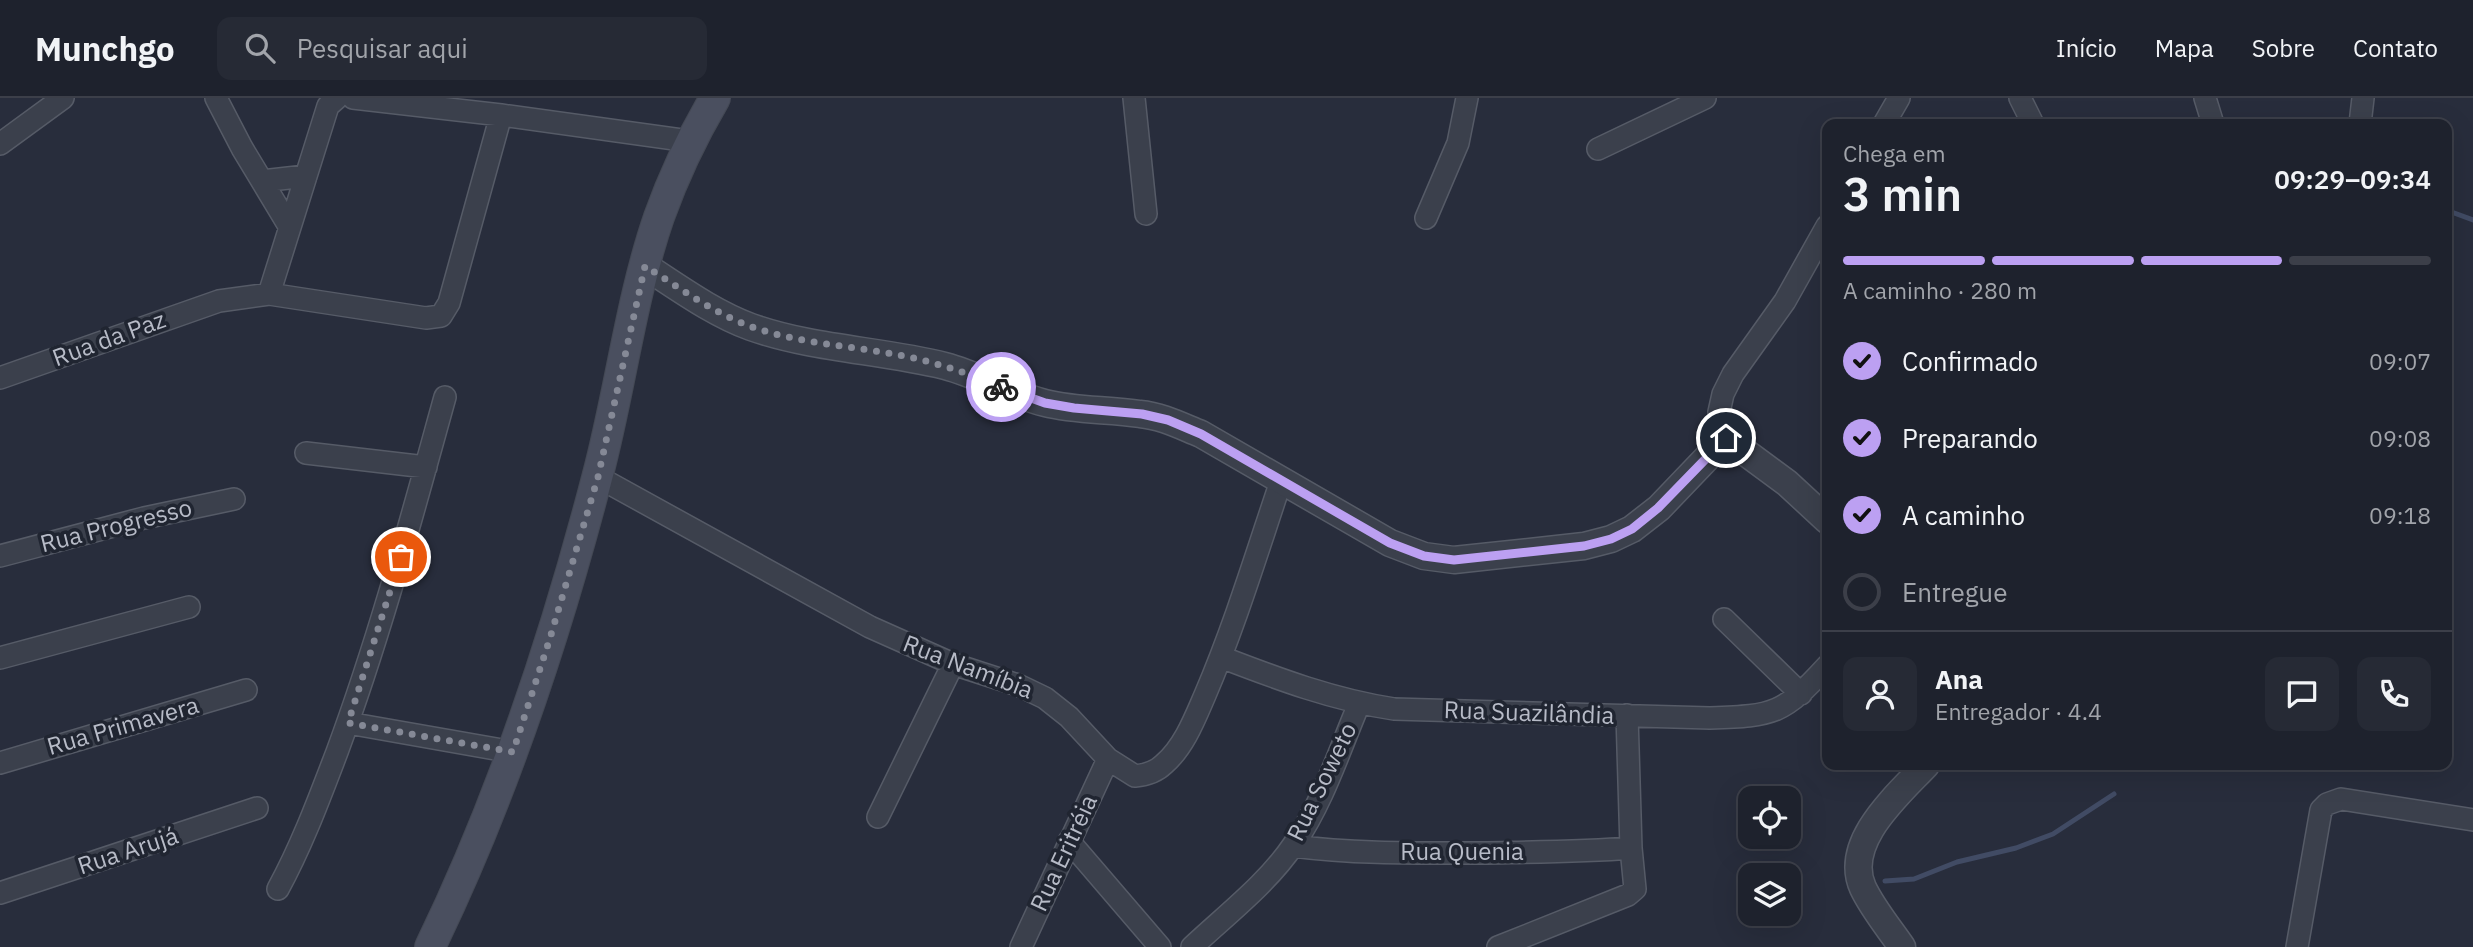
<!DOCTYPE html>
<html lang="pt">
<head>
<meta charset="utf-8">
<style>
  :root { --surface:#1e222d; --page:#262a35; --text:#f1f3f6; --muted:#a1a4aa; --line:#3c3f49; --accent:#bca0f2 }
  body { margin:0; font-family:"IBM Plex Sans",sans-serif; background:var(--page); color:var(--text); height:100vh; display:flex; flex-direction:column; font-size:26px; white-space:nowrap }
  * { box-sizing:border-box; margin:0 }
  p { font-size:23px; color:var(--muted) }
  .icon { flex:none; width:38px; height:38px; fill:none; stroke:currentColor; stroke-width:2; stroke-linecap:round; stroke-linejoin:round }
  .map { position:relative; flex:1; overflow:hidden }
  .drawer { position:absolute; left:1822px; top:21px; width:630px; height:651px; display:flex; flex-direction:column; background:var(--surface); border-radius:14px; box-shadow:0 7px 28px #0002,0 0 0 2px var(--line) }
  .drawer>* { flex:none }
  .tools { position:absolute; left:1738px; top:688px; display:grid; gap:14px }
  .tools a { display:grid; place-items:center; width:63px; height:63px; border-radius:14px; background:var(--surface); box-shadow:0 7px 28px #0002,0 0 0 2px var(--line); font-size:35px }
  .pin { position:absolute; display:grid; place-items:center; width:60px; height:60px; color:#fff; margin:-30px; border:4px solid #fff; border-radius:50%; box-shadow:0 2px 7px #0007 }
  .courier { position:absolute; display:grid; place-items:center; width:70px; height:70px; margin:-35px; border:5px solid #bca0f2; border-radius:50%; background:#fff; color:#222; box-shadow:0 2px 9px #0007 }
  .overview em { font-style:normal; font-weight:600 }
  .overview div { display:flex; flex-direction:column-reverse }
  .overview { display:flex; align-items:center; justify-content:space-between; height:119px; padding:0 21px }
  h1 { font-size:46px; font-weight:600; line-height:52px }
  .bar { display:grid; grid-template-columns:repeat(4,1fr); gap:10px 7px; align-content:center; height:84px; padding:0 21px }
  .bar i { height:9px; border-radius:5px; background:var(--line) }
  .bar .current { background:var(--accent) }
  .bar p { grid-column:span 4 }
  .line { display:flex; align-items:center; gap:18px; padding:0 21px; border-top:2px solid var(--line) }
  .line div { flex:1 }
  .round { display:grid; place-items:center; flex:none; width:74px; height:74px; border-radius:14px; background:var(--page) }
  ol { padding:0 21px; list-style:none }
  li { display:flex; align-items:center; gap:21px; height:77px }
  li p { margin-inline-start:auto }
  li .icon { padding:7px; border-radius:50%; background:var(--accent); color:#111; stroke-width:4 }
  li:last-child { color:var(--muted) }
  li i { width:38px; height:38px; border:4px solid var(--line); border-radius:50% }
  header { display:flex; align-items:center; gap:42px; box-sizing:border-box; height:98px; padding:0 35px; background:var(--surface); border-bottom:2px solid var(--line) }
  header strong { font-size:33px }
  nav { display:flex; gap:38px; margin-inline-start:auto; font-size:24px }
  .search { width:490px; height:63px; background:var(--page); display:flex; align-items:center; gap:18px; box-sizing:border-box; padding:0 24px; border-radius:14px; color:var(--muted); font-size:26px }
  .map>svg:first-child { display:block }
</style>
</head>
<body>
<header>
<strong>Munchgo</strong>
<div class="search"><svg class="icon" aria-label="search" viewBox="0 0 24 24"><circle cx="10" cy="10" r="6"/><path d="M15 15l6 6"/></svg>Pesquisar aqui</div>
<nav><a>Início</a><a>Mapa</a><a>Sobre</a><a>Contato</a></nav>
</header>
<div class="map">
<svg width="2473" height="849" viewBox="0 0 2473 849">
  <rect width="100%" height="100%" fill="#282d3c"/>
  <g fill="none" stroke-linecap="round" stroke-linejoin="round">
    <!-- stream -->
    <path stroke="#414b64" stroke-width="5" d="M2446 112 2473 122
      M1885 783 1914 781 1957 764 2016 750 2053 736 2114 696"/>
    <defs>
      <path id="minor" d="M216 0 242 50 289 128
        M353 0 501 17 689 43
        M1134 0 1146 116
        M2020 0 2033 26
        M2205 0 2213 26
        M1884 26 1899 0
        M2360 26 2363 0
        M0 46 63 0
        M1598 51 1705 0
        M262 83 306 78
        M1426 120 1458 45 1467 0
        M269 196 426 220 441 218 449 205 501 17
        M0 280 219 203 269 196 328 8 337 0
        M1726 340 1719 314 1723 296 1733 276 1785 203 1827 128
        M306 355 426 369
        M598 379 870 529 953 566 1018 587 1045 600 1069 619 1108 661 1135 678C1146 677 1156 674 1164 666 1184 649 1195 620 1205 597 1235 527 1257 454 1281 383
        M0 458 144 420 234 401
        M1724 521 1801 596
        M1221 559C1278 581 1334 602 1394 611L1710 620C1775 618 1783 616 1827 568
        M0 560 189 509
        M348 625 513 654
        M0 665 246 592
        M878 719 953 566
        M1069 743 1160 849
        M1293 748C1355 756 1418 755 1481 755 1531 754 1581 754 1631 750
        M278 791C302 747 319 701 337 654 380 538 412 418 445 299
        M0 795 257 710
        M1021 849 1108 661
        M1192 849C1226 817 1268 785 1294 746 1323 704 1339 653 1359 606
        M1498 849 1628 797 1635 791 1631 750 1627 617
        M2297 849 2321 712 2327 706 2341 701 2473 722"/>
      <path id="tertiary" d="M645 168C679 190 713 215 751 229 813 251 881 252 945 268 979 277 1010 296 1045 305 1076 313 1109 311 1140 316 1162 318 1181 328 1201 336L1390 445 1424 458 1454 462 1584 448 1611 441 1632 431 1659 410 1726 340 1787 385 1827 422
        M1902 849C1889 830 1873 811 1863 790 1842 744 1899 696 1926 667"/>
      <path id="secondary" d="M430 849C503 699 556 538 598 376 620 293 631 200 659 119 674 77 692 39 715 0"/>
    </defs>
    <!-- minor casing -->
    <use href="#minor" stroke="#565b67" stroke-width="24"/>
    <!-- tertiary casing -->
    <use href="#tertiary" stroke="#565b67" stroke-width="29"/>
    <!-- secondary casing -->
    <use href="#secondary" stroke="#444955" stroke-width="32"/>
    <!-- minor -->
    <use href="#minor" stroke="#3b404c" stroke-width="21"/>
    <!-- tertiary -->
    <use href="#tertiary" stroke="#3b404c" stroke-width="26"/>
    <!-- secondary -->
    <use href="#secondary" stroke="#4a4f5f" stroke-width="30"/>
  </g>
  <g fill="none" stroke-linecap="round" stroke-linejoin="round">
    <!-- done -->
    <path stroke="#858996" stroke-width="7" stroke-dasharray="0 12.6" d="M401 459 348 625 513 654 550 540 598 379 645 168C680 190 713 215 752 229 801 246 854 248 904 258 938 265 970 276 1001 289"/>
    <!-- route -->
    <path stroke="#bca0f2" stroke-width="9" d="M1001 289 1045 305 1074 310 1142 316 1168 322 1201 336 1390 445 1424 458 1454 462 1584 448 1611 441 1632 431 1658 410 1726 340"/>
  </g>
  <g text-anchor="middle" stroke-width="7" stroke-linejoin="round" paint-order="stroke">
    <!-- street labels -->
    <g font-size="24" fill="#b7bbc7" stroke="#202531">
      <text transform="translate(109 241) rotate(-20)" y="8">Rua da Paz</text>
      <text transform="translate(116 428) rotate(-14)" y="8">Rua Progresso</text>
      <text transform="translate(968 569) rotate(21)" y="8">Rua Namíbia</text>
      <text transform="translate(1529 615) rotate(2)" y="8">Rua Suazilândia</text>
      <text transform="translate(123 628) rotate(-16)" y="8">Rua Primavera</text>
      <text transform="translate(1322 684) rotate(-64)" y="8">Rua Soweto</text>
      <text transform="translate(128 753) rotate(-18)" y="8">Rua Arujá</text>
      <text x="1462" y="762">Rua Quenia</text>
      <text transform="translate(1064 755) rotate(-65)" y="8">Rua Eritréia</text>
    </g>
  </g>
</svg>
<div class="tools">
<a><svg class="icon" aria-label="locate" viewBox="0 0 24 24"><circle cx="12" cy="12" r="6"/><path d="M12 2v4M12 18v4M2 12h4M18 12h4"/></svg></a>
<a><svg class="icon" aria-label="layers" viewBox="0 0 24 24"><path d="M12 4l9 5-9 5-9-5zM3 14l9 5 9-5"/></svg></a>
</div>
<div class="pin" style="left:401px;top:459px;background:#ea580c"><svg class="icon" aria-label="bag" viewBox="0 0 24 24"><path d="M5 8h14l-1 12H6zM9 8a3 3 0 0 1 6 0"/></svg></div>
<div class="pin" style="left:1726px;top:340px;background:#1f2937"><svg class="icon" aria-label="home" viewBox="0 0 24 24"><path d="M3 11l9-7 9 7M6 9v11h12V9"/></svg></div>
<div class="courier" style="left:1001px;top:289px"><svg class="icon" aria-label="bike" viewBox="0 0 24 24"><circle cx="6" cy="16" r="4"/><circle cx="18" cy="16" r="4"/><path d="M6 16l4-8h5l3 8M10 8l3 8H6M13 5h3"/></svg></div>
<section class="drawer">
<div class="overview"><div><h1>3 min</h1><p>Chega em</p></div><em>09:29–09:34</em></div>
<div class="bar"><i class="current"></i><i class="current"></i><i class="current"></i><i></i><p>A caminho · 280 m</p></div>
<ol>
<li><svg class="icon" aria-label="check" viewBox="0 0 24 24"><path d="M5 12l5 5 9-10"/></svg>Confirmado<p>09:07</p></li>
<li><svg class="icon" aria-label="check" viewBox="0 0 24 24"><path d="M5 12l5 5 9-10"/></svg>Preparando<p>09:08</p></li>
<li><svg class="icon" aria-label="check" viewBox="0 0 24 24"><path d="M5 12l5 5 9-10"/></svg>A caminho<p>09:18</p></li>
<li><i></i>Entregue</li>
</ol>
<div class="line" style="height:126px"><a class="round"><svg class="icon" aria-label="person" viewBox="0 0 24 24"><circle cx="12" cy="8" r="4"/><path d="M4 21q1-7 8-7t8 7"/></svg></a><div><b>Ana</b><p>Entregador · 4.4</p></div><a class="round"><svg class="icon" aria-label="chat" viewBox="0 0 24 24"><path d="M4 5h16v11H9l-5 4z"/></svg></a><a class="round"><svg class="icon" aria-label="phone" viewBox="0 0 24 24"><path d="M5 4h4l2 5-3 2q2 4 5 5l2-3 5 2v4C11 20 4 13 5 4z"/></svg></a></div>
</section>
</div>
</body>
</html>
